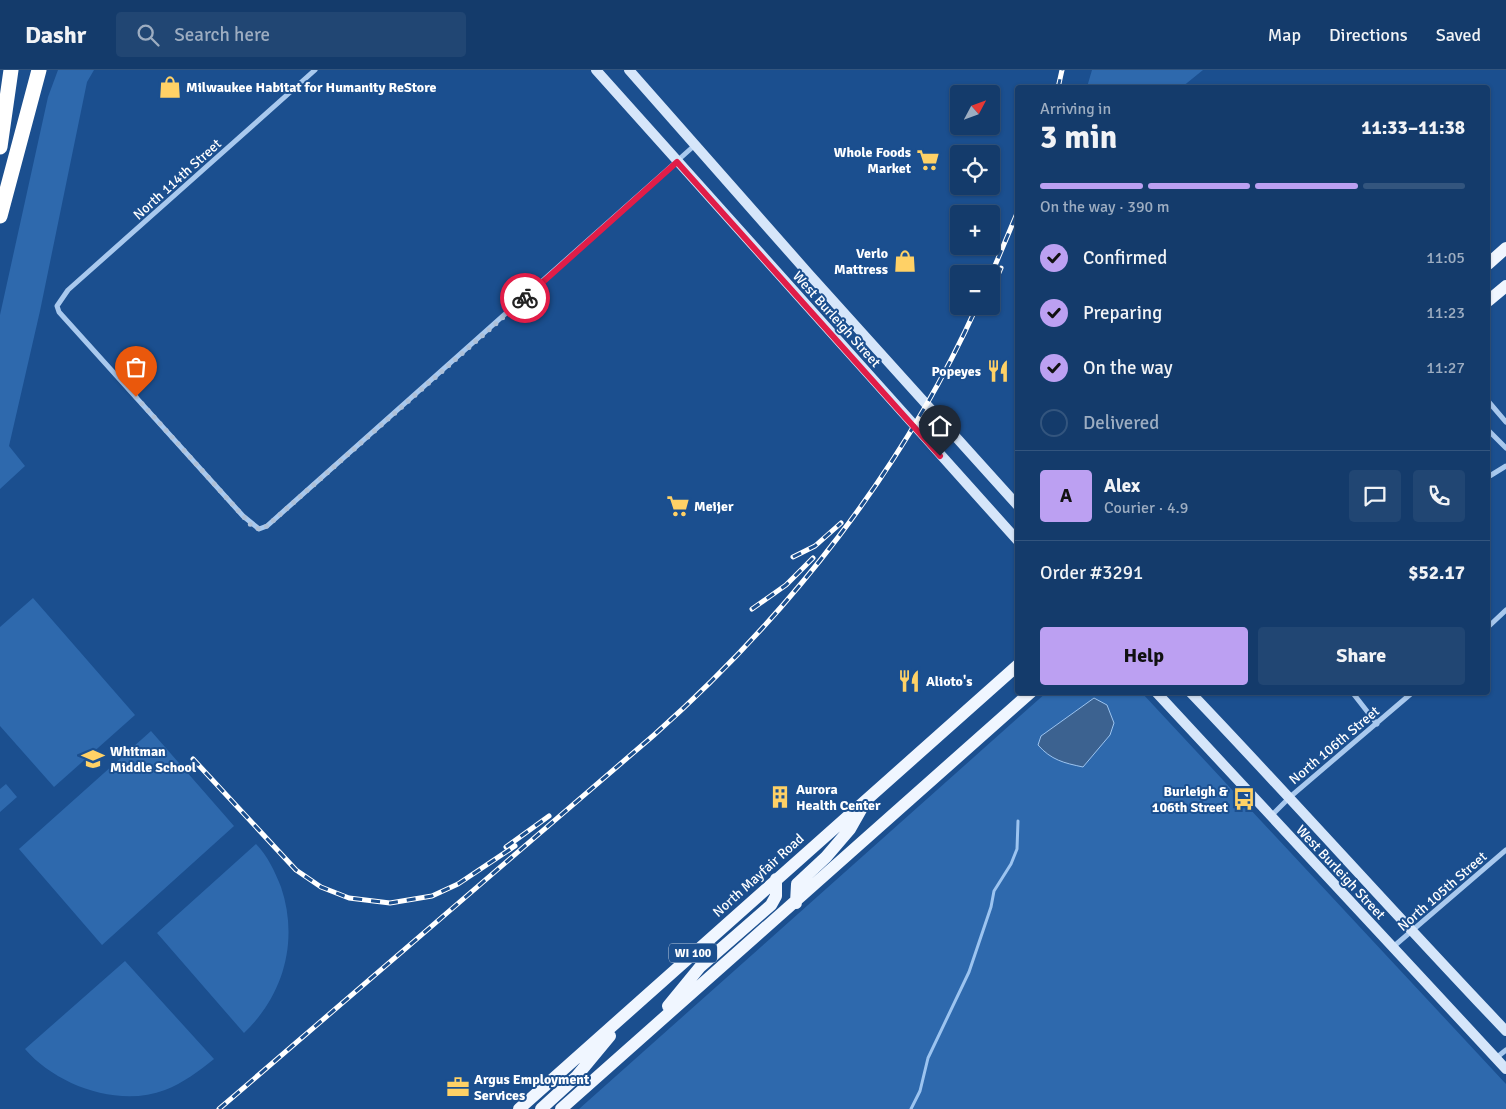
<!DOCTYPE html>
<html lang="en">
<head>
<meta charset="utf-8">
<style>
  :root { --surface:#143b6b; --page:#214673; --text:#f1f3f6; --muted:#9dadc1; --line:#33557e; --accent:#bca0f2 }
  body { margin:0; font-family:Signika,sans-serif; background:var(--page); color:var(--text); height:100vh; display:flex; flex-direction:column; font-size:19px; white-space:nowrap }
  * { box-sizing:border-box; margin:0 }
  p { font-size:16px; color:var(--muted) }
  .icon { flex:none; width:28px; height:28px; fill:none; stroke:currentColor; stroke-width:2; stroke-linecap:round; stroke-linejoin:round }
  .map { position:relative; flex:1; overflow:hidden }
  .drawer { position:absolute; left:1015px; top:15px; width:475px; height:610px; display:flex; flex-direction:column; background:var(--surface); border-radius:5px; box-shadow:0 1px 4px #0004,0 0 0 1px var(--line) }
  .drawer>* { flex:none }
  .needle { width:32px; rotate:49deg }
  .tools { position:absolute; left:950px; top:15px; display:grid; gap:10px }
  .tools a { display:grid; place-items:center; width:50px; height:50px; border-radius:5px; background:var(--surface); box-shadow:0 1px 4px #0004,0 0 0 1px var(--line); font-size:25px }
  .pin { position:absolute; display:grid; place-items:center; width:42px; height:42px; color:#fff; margin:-51px -21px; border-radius:50% 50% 50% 0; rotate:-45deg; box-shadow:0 0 5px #0007 }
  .pin .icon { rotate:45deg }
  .courier { position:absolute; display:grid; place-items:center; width:50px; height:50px; margin:-25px; border:4px solid #e11d48; border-radius:50%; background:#fff; color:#222; box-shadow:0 1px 6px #0007 }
  .headline em { font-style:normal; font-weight:800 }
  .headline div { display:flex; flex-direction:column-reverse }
  .headline { display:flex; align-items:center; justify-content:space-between; height:85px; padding:0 25px }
  h1 { font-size:32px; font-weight:800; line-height:38px }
  .bar { display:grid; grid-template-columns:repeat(4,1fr); gap:8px 5px; align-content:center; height:60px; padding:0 25px }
  .bar i { height:6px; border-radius:4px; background:var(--line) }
  .bar .active { background:var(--accent) }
  .bar p { grid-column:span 4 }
  .line { display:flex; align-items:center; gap:12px; padding:0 25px; border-top:1px solid var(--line) }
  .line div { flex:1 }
  .round { display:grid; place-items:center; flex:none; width:52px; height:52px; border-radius:5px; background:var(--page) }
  ol { padding:0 25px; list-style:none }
  li { display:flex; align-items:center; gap:15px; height:55px }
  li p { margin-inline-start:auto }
  li .icon { padding:5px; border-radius:50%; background:var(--accent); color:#111; stroke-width:4 }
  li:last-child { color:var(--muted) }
  li i { width:28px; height:28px; border:2px solid var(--line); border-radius:50% }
  .action { display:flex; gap:10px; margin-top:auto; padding:10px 25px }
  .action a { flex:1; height:58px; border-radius:5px; background:var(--accent); color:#111; font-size:20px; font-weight:800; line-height:58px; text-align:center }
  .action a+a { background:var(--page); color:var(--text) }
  header { display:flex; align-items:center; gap:30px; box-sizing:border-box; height:70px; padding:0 25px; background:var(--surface); border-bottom:1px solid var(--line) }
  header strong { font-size:24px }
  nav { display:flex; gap:28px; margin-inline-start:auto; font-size:18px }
  .search { width:350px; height:45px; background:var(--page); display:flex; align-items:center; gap:12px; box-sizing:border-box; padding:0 18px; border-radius:5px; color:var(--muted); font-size:19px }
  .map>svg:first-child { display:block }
</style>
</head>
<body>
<header>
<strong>Dashr</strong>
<div class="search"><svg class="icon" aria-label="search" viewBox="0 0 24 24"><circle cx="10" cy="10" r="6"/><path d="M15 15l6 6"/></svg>Search here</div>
<nav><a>Map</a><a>Directions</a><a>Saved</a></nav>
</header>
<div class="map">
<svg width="1506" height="1039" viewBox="0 0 1506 1039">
  <rect width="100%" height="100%" fill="#1b4f8f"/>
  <!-- green -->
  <path fill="#2e69ad" d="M58 0H94L87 12 40 241 9 376 25 396 0 419V245L48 27Z
    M1092 0H1203L1182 17H1087Z
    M33 528 135 645 54 717 0 656V557Z
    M1047 622 1142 623 1506 1014V1039H579Z
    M151 661 234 756 102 875 19 779Z
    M6 714 17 727 0 742V719Z
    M256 774C268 786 275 802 281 817 299 870 284 925 244 963L157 863Z
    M125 891 214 989C199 1001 183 1013 165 1020 118 1038 56 1015 25 979Z"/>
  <!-- water -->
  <path fill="#3c6290" stroke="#9cc4f0" d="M1094 628 1107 635 1114 653 1110 665 1083 697C1064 693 1051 690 1038 675L1041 666Z"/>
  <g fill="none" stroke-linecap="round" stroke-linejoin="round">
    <!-- stream -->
    <path stroke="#9cc4f0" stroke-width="3" d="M911 1039 920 1021 928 988 969 902 991 837 994 821 1011 794 1017 779 1018 751"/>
    <!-- street -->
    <path stroke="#a9c9ee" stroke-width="5" d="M315 0 68 220 57 236 59 242 243 446 259 459 267 456 695 75
      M1488 331 1506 352
      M1488 360 1506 378
      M1488 407 1506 396
      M1488 557 1506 540
      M1352 622 1377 654
      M1271 746 1290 727 1413 622
      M1393 877 1506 780
      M1496 988 1506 980"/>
    <!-- secondary -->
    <path stroke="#d6e6fa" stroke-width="10" d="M596 0 1018 471
      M629 0 808 203 1018 436
      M1156 622 1506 999
      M1190 622C1297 734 1399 849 1506 961"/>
    <!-- primary -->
    <path stroke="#f0f6ff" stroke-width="12" d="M1488 194 1506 178
      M1488 231 1506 216
      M796 833 797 814 826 787 850 759 863 736
      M668 936 700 897 771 835 776 826V809
      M519 1039 1018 595
      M541 1039 576 1007 610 966
      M561 1039 1031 622"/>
    <!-- highway -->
    <path stroke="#fff" stroke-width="15" d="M0 77 11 0
      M0 146 39 0"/>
    <defs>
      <path id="rail" d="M1058 18 1062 0
        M991 205 1018 141
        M991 221 1001 198
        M793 487 815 476 841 453
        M752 539 786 515 813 488
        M193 689 296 800 321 817 349 828 390 833 432 826 458 814 515 776
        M506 777 549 746
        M219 1039 654 665C788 546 903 400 977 236"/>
    </defs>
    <!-- rail casing -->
    <use href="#rail" stroke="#fff" stroke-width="5"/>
    <!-- rail -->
    <use href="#rail" stroke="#1b4f8f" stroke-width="3" stroke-dasharray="9" stroke-linecap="butt"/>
  </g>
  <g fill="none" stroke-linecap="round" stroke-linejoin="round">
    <!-- done -->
    <path stroke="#afc1d8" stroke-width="5" stroke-dasharray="0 9" d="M136 327 243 446 251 455 259 459 267 456 525 228"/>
    <!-- route -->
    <path stroke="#e11d48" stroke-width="6" d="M525 228 677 92 940 386"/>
  </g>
  <!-- icons -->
  <defs>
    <symbol id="shop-bare" viewBox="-9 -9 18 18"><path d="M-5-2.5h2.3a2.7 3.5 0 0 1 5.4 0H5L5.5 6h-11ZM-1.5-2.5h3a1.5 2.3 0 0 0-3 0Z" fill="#ffd166" stroke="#1b4f8f" stroke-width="2.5" paint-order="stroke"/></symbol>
    <symbol id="supermarket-bare" viewBox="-9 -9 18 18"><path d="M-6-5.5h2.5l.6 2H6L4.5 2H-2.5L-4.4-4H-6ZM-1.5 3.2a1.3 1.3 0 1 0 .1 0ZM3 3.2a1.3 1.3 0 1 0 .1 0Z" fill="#ffd166" stroke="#1b4f8f" stroke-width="2.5" paint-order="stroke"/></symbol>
    <symbol id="restaurant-bare" viewBox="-9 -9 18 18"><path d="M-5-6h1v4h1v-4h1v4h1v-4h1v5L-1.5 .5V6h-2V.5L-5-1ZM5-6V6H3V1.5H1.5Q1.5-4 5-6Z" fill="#ffd166" stroke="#1b4f8f" stroke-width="2.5" paint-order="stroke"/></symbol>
    <symbol id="school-bare" viewBox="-9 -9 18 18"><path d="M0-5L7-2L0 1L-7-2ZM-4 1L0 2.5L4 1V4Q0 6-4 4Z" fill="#ffd166" stroke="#1b4f8f" stroke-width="2.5" paint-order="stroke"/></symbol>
    <symbol id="building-bare" viewBox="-9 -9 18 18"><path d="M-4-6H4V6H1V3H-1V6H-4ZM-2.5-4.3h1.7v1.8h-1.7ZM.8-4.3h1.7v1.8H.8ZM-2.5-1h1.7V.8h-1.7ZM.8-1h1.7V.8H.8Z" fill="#ffd166" stroke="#1b4f8f" stroke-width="2.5" paint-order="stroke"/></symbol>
    <symbol id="bus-bare" viewBox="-9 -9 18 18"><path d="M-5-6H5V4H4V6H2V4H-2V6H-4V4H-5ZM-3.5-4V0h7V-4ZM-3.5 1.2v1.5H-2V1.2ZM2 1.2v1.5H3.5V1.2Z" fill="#ffd166" stroke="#1b4f8f" stroke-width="2.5" paint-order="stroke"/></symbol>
    <symbol id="office-bare" viewBox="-9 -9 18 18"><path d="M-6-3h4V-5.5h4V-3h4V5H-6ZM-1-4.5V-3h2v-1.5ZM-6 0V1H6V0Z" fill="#ffd166" stroke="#1b4f8f" stroke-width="2.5" paint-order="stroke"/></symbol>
  </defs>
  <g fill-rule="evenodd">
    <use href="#shop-bare" x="154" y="1" width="32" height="32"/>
    <use href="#supermarket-bare" x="912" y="74" width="32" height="32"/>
    <use href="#shop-bare" x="889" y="175" width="32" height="32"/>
    <use href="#restaurant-bare" x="982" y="285" width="32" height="32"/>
    <use href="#supermarket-bare" x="662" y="420" width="32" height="32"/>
    <use href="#restaurant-bare" x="893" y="595" width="32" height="32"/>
    <use href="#school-bare" x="77" y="673" width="32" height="32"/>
    <use href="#building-bare" x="764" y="711" width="32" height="32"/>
    <use href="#bus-bare" x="1228" y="713" width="32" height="32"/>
    <use href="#office-bare" x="442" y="1001" width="32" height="32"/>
  </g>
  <g text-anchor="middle" stroke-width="4" stroke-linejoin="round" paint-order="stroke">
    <!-- shield labels -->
    <rect fill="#1b4f8f" stroke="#bbcadd" stroke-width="1" x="669" y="873.5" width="48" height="19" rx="4"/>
    <g font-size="12" font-weight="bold" fill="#fff">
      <text x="693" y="887">WI 100</text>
    </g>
    <!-- poi labels -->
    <g font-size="14" font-weight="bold" fill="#fff" stroke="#1b4f8f" text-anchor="start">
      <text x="186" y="22">Milwaukee Habitat for Humanity ReStore</text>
      <text x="911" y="87" text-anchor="end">Whole Foods<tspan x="911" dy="16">Market</tspan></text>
      <text x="888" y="188" text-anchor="end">Verlo<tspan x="888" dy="16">Mattress</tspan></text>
      <text x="981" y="306" text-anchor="end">Popeyes</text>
      <text x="694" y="441">Meijer</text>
      <text x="926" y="616">Alioto's</text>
      <text x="110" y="686">Whitman<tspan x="110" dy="16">Middle School</tspan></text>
      <text x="796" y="724">Aurora<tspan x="796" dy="16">Health Center</tspan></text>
      <text x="1228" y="726" text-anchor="end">Burleigh &amp;<tspan x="1228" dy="16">106th Street</tspan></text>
      <text x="474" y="1014">Argus Employment<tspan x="474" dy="16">Services</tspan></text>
    </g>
    <!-- street labels -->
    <g font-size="14" fill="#fff" stroke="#1b4f8f">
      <text transform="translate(177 109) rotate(-42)" y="5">North 114th Street</text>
      <text transform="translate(837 249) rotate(48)" y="5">West Burleigh Street</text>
      <text transform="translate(1334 675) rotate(-40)" y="5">North 106th Street</text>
      <text transform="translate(1341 802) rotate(47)" y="5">West Burleigh Street</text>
      <text transform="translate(758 805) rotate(-42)" y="5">North Mayfair Road</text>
      <text transform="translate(1442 821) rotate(-41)" y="5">North 105th Street</text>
    </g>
  </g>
</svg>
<div class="tools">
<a><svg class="needle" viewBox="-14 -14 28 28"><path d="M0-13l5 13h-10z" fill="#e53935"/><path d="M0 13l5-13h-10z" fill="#9dadc1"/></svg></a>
<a><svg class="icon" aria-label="locate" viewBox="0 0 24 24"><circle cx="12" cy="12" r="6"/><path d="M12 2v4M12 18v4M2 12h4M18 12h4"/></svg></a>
<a>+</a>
<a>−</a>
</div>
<div class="pin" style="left:136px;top:327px;background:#ea580c"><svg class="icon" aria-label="bag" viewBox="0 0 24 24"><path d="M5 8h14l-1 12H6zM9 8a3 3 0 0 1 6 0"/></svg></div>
<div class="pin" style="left:940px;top:386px;background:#1f2937"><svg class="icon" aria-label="home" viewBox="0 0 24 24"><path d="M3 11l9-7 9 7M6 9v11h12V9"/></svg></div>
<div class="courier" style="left:525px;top:228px"><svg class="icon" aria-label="bike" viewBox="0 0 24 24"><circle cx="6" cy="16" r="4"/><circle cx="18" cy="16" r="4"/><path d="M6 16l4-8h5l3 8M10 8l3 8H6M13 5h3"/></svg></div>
<section class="drawer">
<div class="headline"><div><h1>3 min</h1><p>Arriving in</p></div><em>11:33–11:38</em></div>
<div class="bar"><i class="active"></i><i class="active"></i><i class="active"></i><i></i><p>On the way · 390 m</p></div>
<ol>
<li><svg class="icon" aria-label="check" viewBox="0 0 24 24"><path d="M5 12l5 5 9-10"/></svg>Confirmed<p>11:05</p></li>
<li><svg class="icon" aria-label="check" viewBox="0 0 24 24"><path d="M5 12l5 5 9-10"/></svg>Preparing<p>11:23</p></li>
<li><svg class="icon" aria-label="check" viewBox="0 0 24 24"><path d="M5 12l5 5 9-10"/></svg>On the way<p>11:27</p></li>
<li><i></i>Delivered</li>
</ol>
<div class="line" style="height:90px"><b class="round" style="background:var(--accent);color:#111">A</b><div><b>Alex</b><p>Courier · 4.9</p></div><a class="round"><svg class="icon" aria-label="chat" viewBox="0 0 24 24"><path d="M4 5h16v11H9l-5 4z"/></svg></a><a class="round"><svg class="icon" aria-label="phone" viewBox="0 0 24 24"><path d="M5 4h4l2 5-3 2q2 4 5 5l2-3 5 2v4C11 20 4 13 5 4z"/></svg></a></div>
<div class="line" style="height:65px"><div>Order #3291</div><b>$52.17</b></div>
<div class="action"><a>Help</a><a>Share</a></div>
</section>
</div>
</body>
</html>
